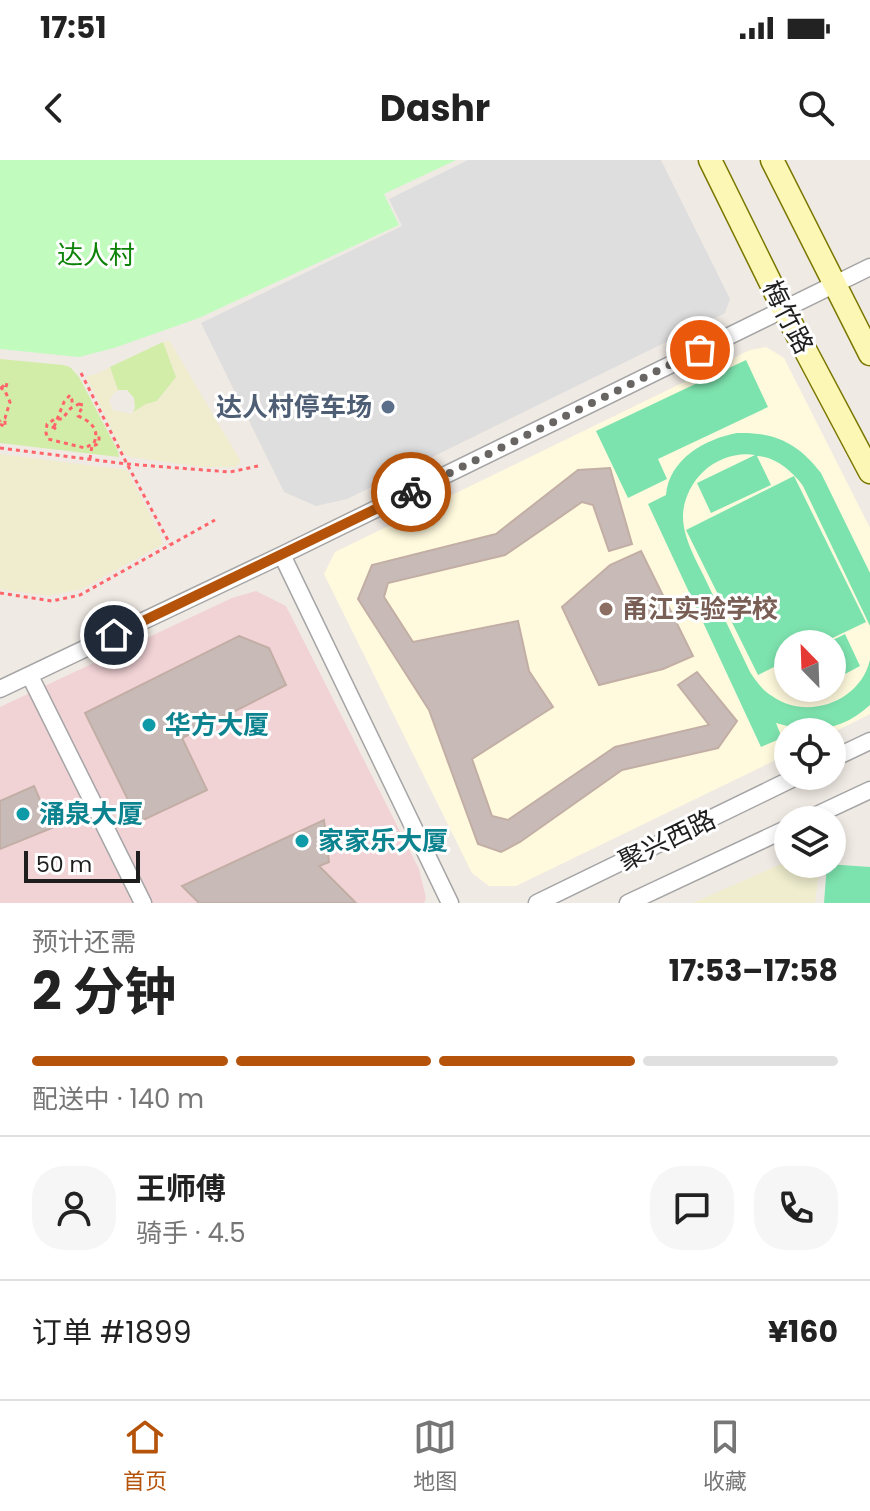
<!DOCTYPE html>
<html lang="zh">
<head>
<meta charset="utf-8">
<style>
  :root { --surface:#fff; --page:#f6f6f6; --text:#222; --muted:#767676; --line:#e0e0e0; --accent:#b45309 }
  body { margin:0; font-family:Poppins,"Noto Sans SC",sans-serif; background:var(--page); color:var(--text); height:100vh; display:flex; flex-direction:column; font-size:30px; white-space:nowrap }
  * { box-sizing:border-box; margin:0 }
  p { font-size:26px; color:var(--muted) }
  .icon { flex:none; width:44px; height:44px; fill:none; stroke:currentColor; stroke-width:2; stroke-linecap:round; stroke-linejoin:round }
  .map { position:relative; height:743px; overflow:hidden }
  .drawer { display:flex; flex-direction:column; background:var(--surface); flex:1 }
  .drawer>* { flex:none }
  .needle { width:52px; rotate:337deg }
  .buttons { position:absolute; left:774px; top:470px; display:grid; gap:16px }
  .buttons a { display:grid; place-items:center; width:72px; height:72px; border-radius:50%; background:var(--surface); box-shadow:0 4px 12px #0003; font-size:40px }
  .scale { position:absolute; left:24px; bottom:20px; width:116px; box-sizing:border-box; padding-left:8px; border:4px solid #1e1e1e; border-top:0; font-size:22px; line-height:28px; white-space:nowrap; color:#1e1e1e; -webkit-text-stroke:6px #fff; paint-order:stroke }
  .pin { position:absolute; display:grid; place-items:center; width:68px; height:68px; color:#fff; margin:-34px; border:4px solid #fff; border-radius:50%; box-shadow:0 2px 8px #0007 }
  .courier { position:absolute; display:grid; place-items:center; width:80px; height:80px; margin:-40px; border:6px solid #b45309; border-radius:50%; background:#fff; color:#222; box-shadow:0 2px 10px #0007 }
  .overview em { font-style:normal; font-weight:700 }
  .overview div { display:flex; flex-direction:column-reverse }
  .overview { display:flex; align-items:center; justify-content:space-between; height:136px; padding:0 32px }
  h1 { font-size:52px; font-weight:700; line-height:60px }
  .bar { display:grid; grid-template-columns:repeat(4,1fr); gap:12px 8px; align-content:center; height:96px; padding:0 32px }
  .bar i { height:10px; border-radius:6px; background:var(--line) }
  .bar .on { background:var(--accent) }
  .bar p { grid-column:span 4 }
  .line { display:flex; align-items:center; gap:20px; padding:0 32px; border-top:2px solid var(--line) }
  .line div { flex:1 }
  .round { display:grid; place-items:center; flex:none; width:84px; height:84px; border-radius:32px; background:var(--page) }
  .status { display:flex; justify-content:space-between; align-items:center; height:56px; padding:0 40px; background:var(--surface); direction:ltr }
  .status svg { height:22px; fill:currentColor }
  header { display:flex; justify-content:space-between; align-items:center; height:104px; padding:0 32px; background:var(--surface); font-size:36px; font-weight:700 }
  .dock { display:flex; justify-content:space-around; align-items:center; height:112px; border-top:2px solid var(--line); background:var(--surface); font-size:22px; color:var(--muted) }
  .dock a { display:grid; justify-items:center; gap:4px }
  .dock .on { color:var(--accent) }
  .map>svg:first-child { display:block }
</style>
</head>
<body>
<div class="status"><b>17:51</b><svg viewBox="0 0 49 12"><path d="M0 12V9h3v3zM5 12V6h3v6zM10 12V3h3v9zM15 12V0h3v12zM26 1h20v11H26zM47 4h2v5h-2z"/></svg></div>
<header><svg class="icon" aria-label="back" viewBox="0 0 24 24"><path d="M15 5l-7 7 7 7"/></svg>Dashr<svg class="icon" aria-label="search" viewBox="0 0 24 24"><circle cx="10" cy="10" r="6"/><path d="M15 15l6 6"/></svg></header>
<div class="map">
<svg width="870" height="743" viewBox="0 0 870 743">
  <rect width="100%" height="100%" fill="#f0eae4"/>
  <!-- commercial -->
  <path fill="#f1d2d5" d="M256 431 286 446 419 709 426 738 424 743H0V547L232 438Z"/>
  <!-- education -->
  <path fill="#fffadd" fill-rule="evenodd" d="M766 187 784 198 870 368V554L832 573 788 572V594L516 726H489L472 713 324 414 335 392 750 190ZM788 484H832V528H788Z"/>
  <!-- farmland -->
  <path fill="#efedce" d="M169 180 241 302 235 307H201L130 297 123 293 86 216 97 214 110 207 118 230 113 234 109 241 113 250 130 254 146 244 158 241 176 217 163 182Z
    M0 294 127 310 160 374 163 384 82 429 48 436 0 429Z
    M788 701V704H820L815 743H693Z"/>
  <!-- grass -->
  <path fill="#d2eda7" d="M163 182 176 217 157 241 146 244 133 252 135 248 134 238 127 230H118L110 207Z
    M0 199 63 205 70 207 79 217 118 291 119 297 0 283Z"/>
  <!-- park -->
  <path fill="#c1fcbe" d="M0 0H456L384 34 399 65 199 158 114 188 79 197 0 189Z"/>
  <!-- pitch -->
  <path fill="#7de3ae" d="M746 200 768 247 658 299 667 319 628 338 596 271Z
    M737 273C775 272 798 283 821 313L870 413V466L803 326C792 311 776 297 757 296L771 325 711 353 697 323 755 295C737 292 717 299 704 311 692 322 684 338 683 354 682 380 700 406 710 429 724 457 737 485 750 512 756 521 762 530 772 536 807 561 860 542 870 500V545C842 571 812 574 776 563L782 578 761 587 648 344 666 335C669 299 705 279 737 273Z
    M794 316 866 462 820 484H788V500L758 515 686 370Z
    M845 474 860 506 832 521V484H825Z
    M827 704 870 707V743H824Z"/>
  <!-- parking -->
  <path fill="#dedede" d="M468 0H661L730 139 725 153 347 339 316 346 284 332 201 163 402 66 389 39Z"/>
  <!-- building -->
  <path fill="#c8bbb7" stroke="#c2aea5" stroke-width="2" d="M610 308 632 384 609 391 593 345 582 342 505 395 388 423 384 437 413 482 518 461 529 511 553 547 472 599 492 656 508 660 615 587 709 565 678 525 697 512 737 561 718 588 622 610 520 682 501 692 478 684 429 550 358 439 372 405 496 374 578 310Z
    M641 391 693 496 663 509 599 525 562 447 610 405Z
    M239 476 269 488 286 525 182 578 207 630 139 662 85 553Z
    M34 626 52 668 0 689V641Z
    M324 660 329 702 319 706 356 743H199L182 726Z"/>
  <g fill="none" stroke-linecap="round" stroke-linejoin="round">
    <defs>
      <path id="minor" d="M282 395 450 743
        M30 516 143 743
        M0 529 282 395 870 107
        M832 599 870 581
        M806 660 870 630
        M537 743 798 616
        M628 743 788 668"/>
      <path id="secondary" d="M710 0 784 150 870 312
        M772 0 870 194"/>
    </defs>
    <!-- minor casing -->
    <use href="#minor" stroke="#a5a5a5" stroke-width="19"/>
    <!-- secondary casing -->
    <use href="#secondary" stroke="#7a7700" stroke-width="25"/>
    <!-- path -->
    <path stroke="#ff656a" stroke-width="3" stroke-dasharray="4 4" stroke-linecap="butt" d="M81 213 127 304 170 384
      M0 227 5 231 10 242 5 258 0 261
      M1 228 7 223 5 231
      M79 244 83 245 78 256C90 261 100 269 94 283L85 288 48 279 46 273 47 264 55 259H62L71 248Z
      M0 264 5 267V258
      M53 267 55 268 53 271Z
      M54 267 64 242 70 235 72 240V246
      M0 288 127 304 230 312 258 306
      M90 299 92 285H96L99 282V276L96 273
      M0 433 52 441 80 435 215 360"/>
    <!-- minor -->
    <use href="#minor" stroke="#fff" stroke-width="16"/>
    <!-- secondary -->
    <use href="#secondary" stroke="#fdf7b5" stroke-width="22"/>
  </g>
  <g fill="none" stroke-linecap="round" stroke-linejoin="round">
    <!-- done -->
    <path stroke="#686563" stroke-width="8" stroke-dasharray="0 14.4" d="M411 332 700 190"/>
    <!-- route -->
    <path stroke="#b45309" stroke-width="10" d="M114 475 411 332"/>
  </g>
  <!-- markers -->
  <circle fill="#5c6f8a" stroke="#fff" stroke-width="3" cx="388" cy="247" r="8"/>
  <circle fill="#8d6e63" stroke="#fff" stroke-width="3" cx="606" cy="449" r="8"/>
  <g fill="#0f9aa8" stroke="#fff" stroke-width="3">
    <circle cx="149" cy="565" r="8"/>
    <circle cx="23" cy="654" r="8"/>
    <circle cx="302" cy="681" r="8"/>
  </g>
  <g text-anchor="middle" stroke-width="6" stroke-linejoin="round" paint-order="stroke">
    <!-- park labels -->
    <g font-size="26" fill="#0c8206" stroke="#fff">
      <text x="96" y="104">达人村</text>
    </g>
    <!-- street labels -->
    <g font-size="26" fill="#1e1e1e" stroke="#fff">
      <text transform="translate(788 157) rotate(63)" y="9">梅竹路</text>
      <text transform="translate(667 680) rotate(-26)" y="9">聚兴西路</text>
    </g>
    <!-- service labels -->
    <g font-size="26" font-weight="bold" fill="#4e5e75" stroke="#fff" text-anchor="end">
      <text x="372" y="256">达人村停车场</text>
    </g>
    <!-- education labels -->
    <g font-size="26" font-weight="bold" fill="#785e54" stroke="#fff" text-anchor="start">
      <text x="622" y="458">甬江实验学校</text>
    </g>
    <!-- culture labels -->
    <g font-size="26" font-weight="bold" fill="#0d838f" stroke="#fff" text-anchor="start">
      <text x="165" y="574">华方大厦</text>
      <text x="39" y="663">涌泉大厦</text>
      <text x="318" y="690">家家乐大厦</text>
    </g>
  </g>
</svg>
<div class="buttons">
<a><svg class="needle" viewBox="-14 -14 28 28"><path d="M0-13l5 13h-10z" fill="#e53935"/><path d="M0 13l5-13h-10z" fill="#767676"/></svg></a>
<a><svg class="icon" aria-label="locate" viewBox="0 0 24 24"><circle cx="12" cy="12" r="6"/><path d="M12 2v4M12 18v4M2 12h4M18 12h4"/></svg></a>
<a><svg class="icon" aria-label="layers" viewBox="0 0 24 24"><path d="M12 4l9 5-9 5-9-5zM3 14l9 5 9-5"/></svg></a>
</div>
<div class="scale">50 m</div>
<div class="pin" style="left:700px;top:190px;background:#ea580c"><svg class="icon" aria-label="bag" viewBox="0 0 24 24"><path d="M5 8h14l-1 12H6zM9 8a3 3 0 0 1 6 0"/></svg></div>
<div class="pin" style="left:114px;top:475px;background:#1f2937"><svg class="icon" aria-label="home" viewBox="0 0 24 24"><path d="M3 11l9-7 9 7M6 9v11h12V9"/></svg></div>
<div class="courier" style="left:411px;top:332px"><svg class="icon" aria-label="bike" viewBox="0 0 24 24"><circle cx="6" cy="16" r="4"/><circle cx="18" cy="16" r="4"/><path d="M6 16l4-8h5l3 8M10 8l3 8H6M13 5h3"/></svg></div>
</div>
<section class="drawer">
<div class="overview"><div><h1>2 分钟</h1><p>预计还需</p></div><em>17:53–17:58</em></div>
<div class="bar"><i class="on"></i><i class="on"></i><i class="on"></i><i></i><p>配送中 · 140 m</p></div>
<div class="line" style="height:144px"><a class="round"><svg class="icon" aria-label="person" viewBox="0 0 24 24"><circle cx="12" cy="8" r="4"/><path d="M4 21q1-7 8-7t8 7"/></svg></a><div><b>王师傅</b><p>骑手 · 4.5</p></div><a class="round"><svg class="icon" aria-label="chat" viewBox="0 0 24 24"><path d="M4 5h16v11H9l-5 4z"/></svg></a><a class="round"><svg class="icon" aria-label="phone" viewBox="0 0 24 24"><path d="M5 4h4l2 5-3 2q2 4 5 5l2-3 5 2v4C11 20 4 13 5 4z"/></svg></a></div>
<div class="line" style="height:104px"><div>订单 #1899</div><b>¥160</b></div>
</section>
<nav class="dock">
<a class="on"><svg class="icon" aria-label="home" viewBox="0 0 24 24"><path d="M3 11l9-7 9 7M6 9v11h12V9"/></svg>首页</a>
<a><svg class="icon" aria-label="map" viewBox="0 0 24 24"><path d="M3 6l6-2 6 2 6-2v14l-6 2-6-2-6 2zM9 4v14M15 6v14"/></svg>地图</a>
<a><svg class="icon" aria-label="saved" viewBox="0 0 24 24"><path d="M7 4h10v16l-5-4-5 4z"/></svg>收藏</a>
</nav>
</body>
</html>
